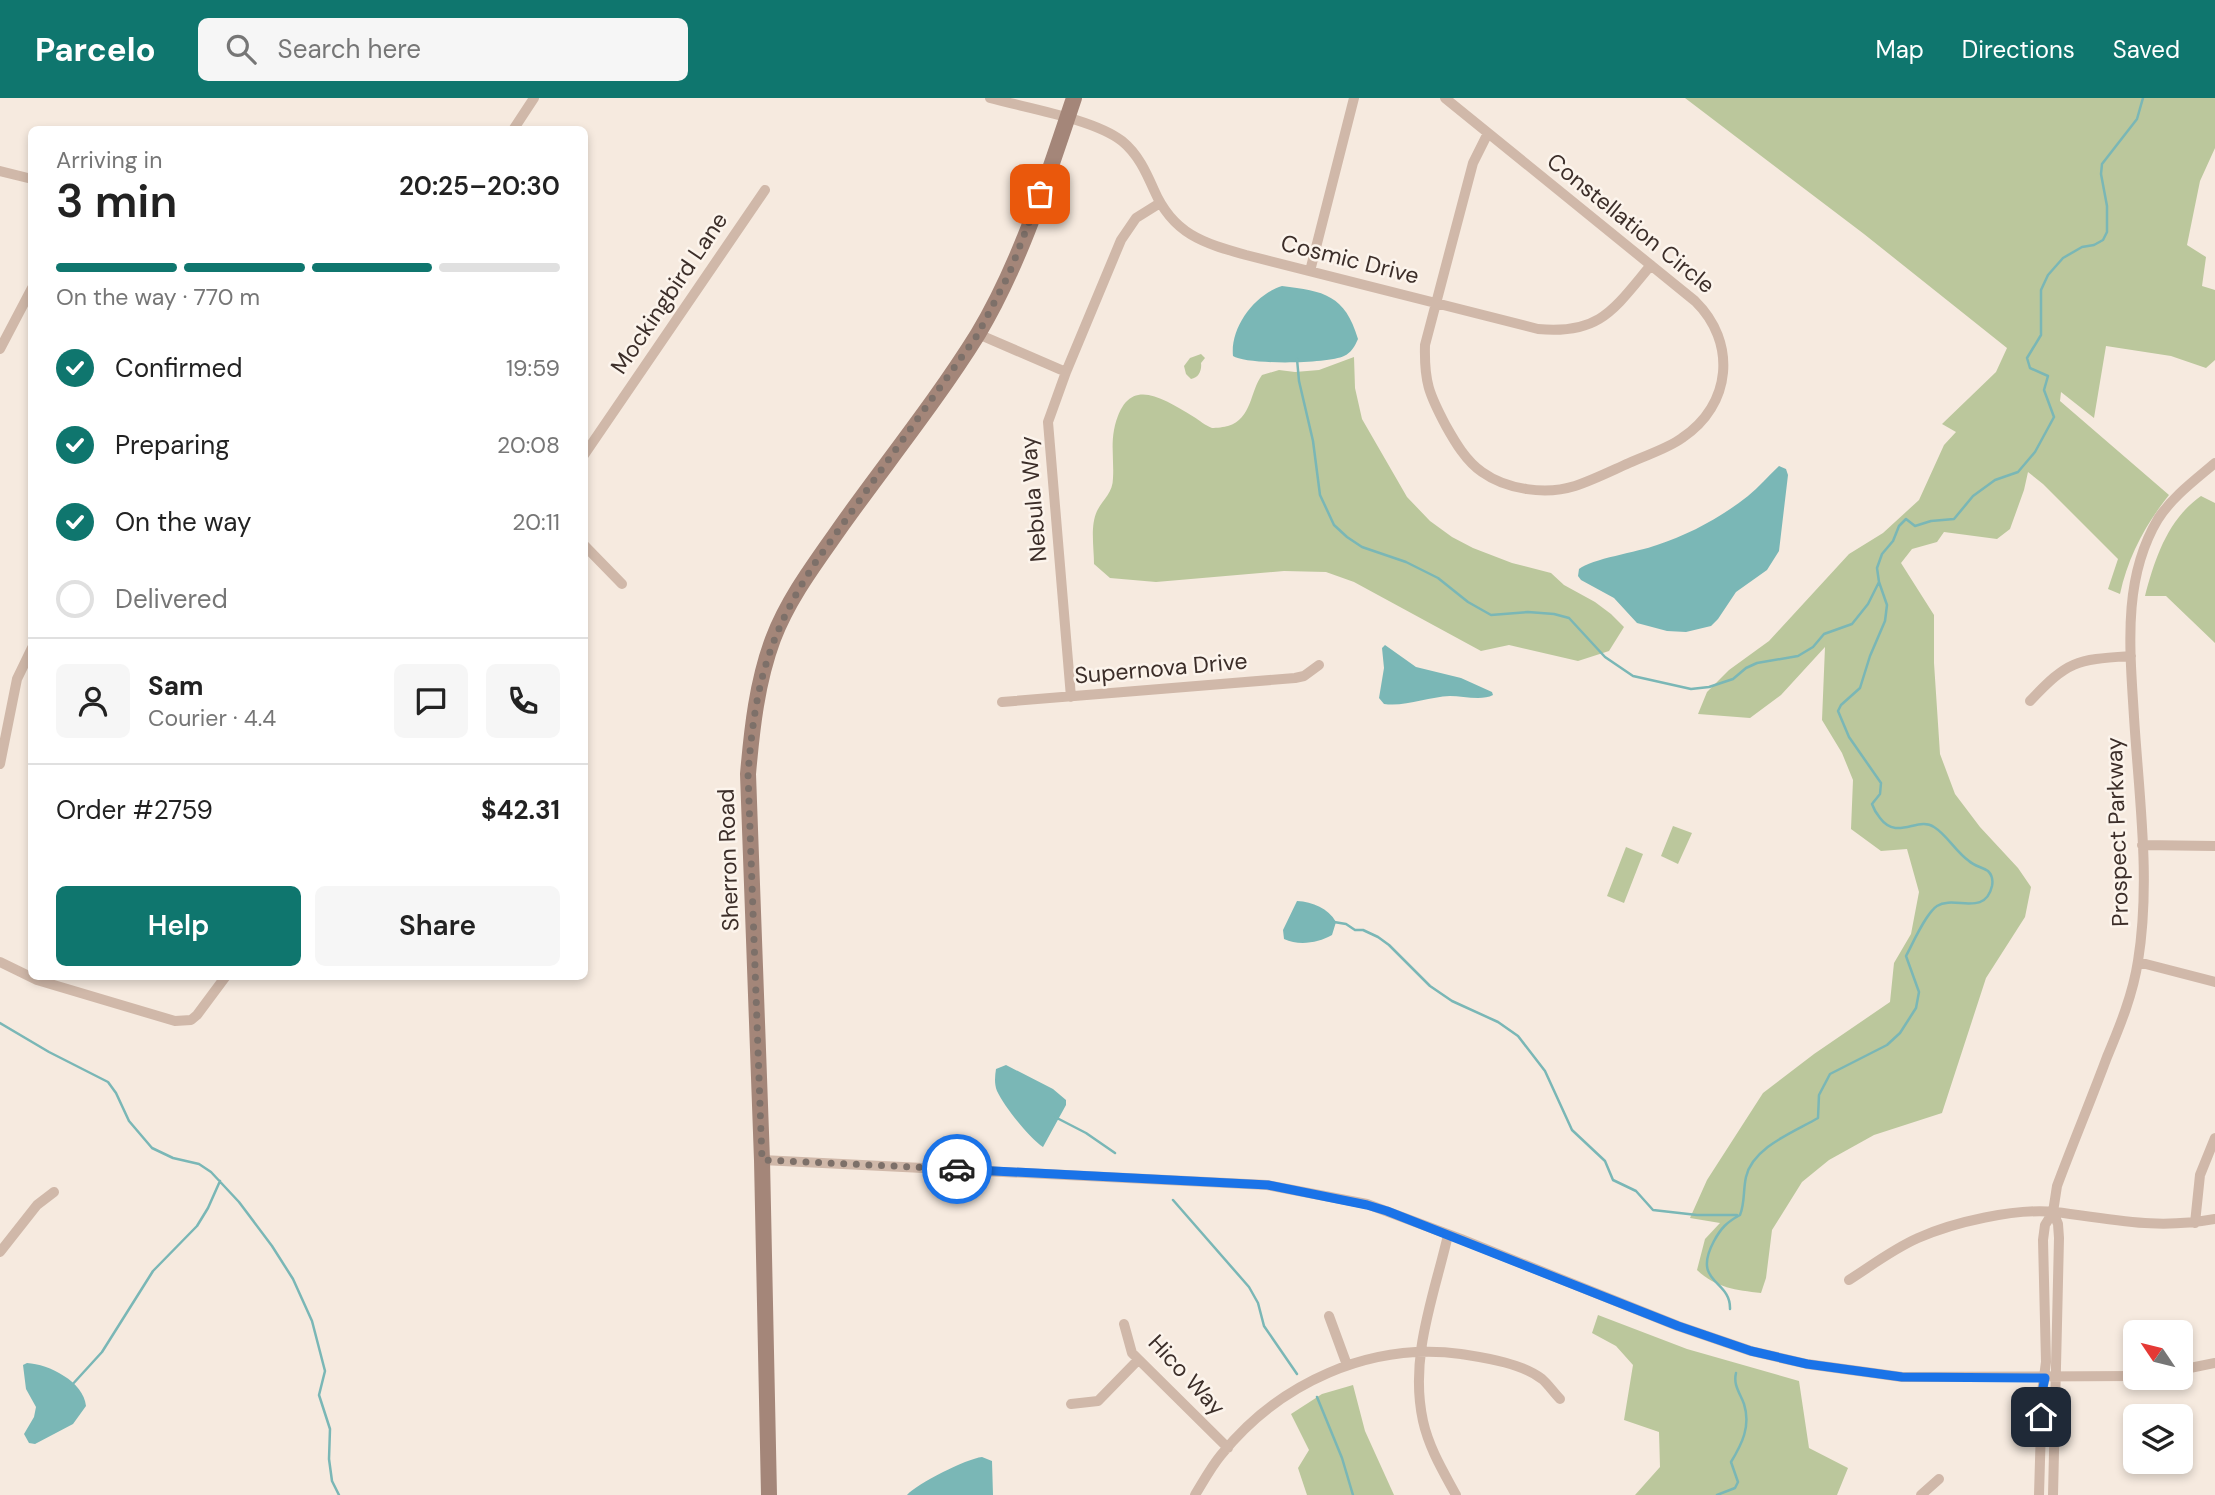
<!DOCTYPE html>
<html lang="en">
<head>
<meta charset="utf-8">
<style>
  :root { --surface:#fff; --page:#f6f6f6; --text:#222; --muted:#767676; --line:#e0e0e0; --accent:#0f766e }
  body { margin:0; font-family:"DM Sans",sans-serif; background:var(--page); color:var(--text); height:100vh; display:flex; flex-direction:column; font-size:26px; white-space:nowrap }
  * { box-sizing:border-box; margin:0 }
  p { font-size:23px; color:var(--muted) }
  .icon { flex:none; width:38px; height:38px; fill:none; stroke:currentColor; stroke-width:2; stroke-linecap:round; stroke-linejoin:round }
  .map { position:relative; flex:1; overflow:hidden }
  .drawer { position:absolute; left:28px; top:28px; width:560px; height:854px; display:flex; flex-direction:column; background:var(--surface); border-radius:10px; box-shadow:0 4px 10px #0003 }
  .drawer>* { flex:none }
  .needle { width:46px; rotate:305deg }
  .controls { position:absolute; left:2123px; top:1222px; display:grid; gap:14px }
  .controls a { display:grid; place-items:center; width:70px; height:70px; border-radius:10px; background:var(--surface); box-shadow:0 4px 10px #0003; font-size:35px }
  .pin { position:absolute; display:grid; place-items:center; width:60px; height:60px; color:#fff; margin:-30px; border-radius:14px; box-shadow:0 4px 10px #0006 }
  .courier { position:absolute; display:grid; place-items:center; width:70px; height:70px; margin:-35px; border:5px solid #1a73e8; border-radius:50%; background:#fff; color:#222; box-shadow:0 2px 9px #0007 }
  .summary em { font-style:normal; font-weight:600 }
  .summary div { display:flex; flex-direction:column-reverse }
  .summary { display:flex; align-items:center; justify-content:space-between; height:119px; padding:0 28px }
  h1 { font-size:46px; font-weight:600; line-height:52px }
  .bar { display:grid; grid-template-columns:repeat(4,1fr); gap:10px 7px; align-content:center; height:84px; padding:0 28px }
  .bar i { height:9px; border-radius:5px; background:var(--line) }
  .bar .active { background:var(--accent) }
  .bar p { grid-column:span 4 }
  .line { display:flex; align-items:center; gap:18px; padding:0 28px; border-top:2px solid var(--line) }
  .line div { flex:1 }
  .round { display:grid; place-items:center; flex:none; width:74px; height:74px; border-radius:10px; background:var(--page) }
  ol { padding:0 28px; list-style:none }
  li { display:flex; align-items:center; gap:21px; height:77px }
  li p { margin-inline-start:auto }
  li .icon { padding:7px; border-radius:50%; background:var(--accent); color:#fff; stroke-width:4 }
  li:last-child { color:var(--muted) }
  li i { width:38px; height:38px; border:4px solid var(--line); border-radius:50% }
  .cta { display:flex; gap:14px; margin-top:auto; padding:14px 28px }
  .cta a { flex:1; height:80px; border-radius:10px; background:var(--accent); color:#fff; font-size:28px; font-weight:600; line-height:80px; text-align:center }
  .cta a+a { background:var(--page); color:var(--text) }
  header { display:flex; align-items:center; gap:42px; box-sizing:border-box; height:98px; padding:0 35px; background:var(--accent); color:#fff }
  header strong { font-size:33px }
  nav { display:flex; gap:38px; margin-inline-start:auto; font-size:24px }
  .search { width:490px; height:63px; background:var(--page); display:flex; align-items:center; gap:18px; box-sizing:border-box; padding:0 24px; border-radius:10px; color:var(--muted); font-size:26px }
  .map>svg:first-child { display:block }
</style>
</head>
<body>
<header>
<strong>Parcelo</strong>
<div class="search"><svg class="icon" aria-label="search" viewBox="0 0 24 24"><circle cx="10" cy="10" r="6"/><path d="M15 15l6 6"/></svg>Search here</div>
<nav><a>Map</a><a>Directions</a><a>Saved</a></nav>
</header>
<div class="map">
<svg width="2215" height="1397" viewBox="0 0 2215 1397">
  <rect width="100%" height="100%" fill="#f6eadf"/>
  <!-- green -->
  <path fill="#bbc79c" d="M1685 0H2215V50L2200 83 2187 147 2206 159 2202 188 2215 192V262L2206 270 2171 258 2106 248 2094 320 2061 294 2060 303 2169 397C2145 427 2128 459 2120 496L2108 491 2118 461 2043 386 2028 374 2024 392 2010 431 1997 441 1944 434 1937 444 1912 451 1901 465 1934 517V565L1940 656 1955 696 1980 729 2018 770 2031 789 2025 819 1986 880 1942 1015 1874 1037 1829 1062 1802 1084 1772 1132 1766 1180 1761 1195C1736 1192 1716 1190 1697 1172L1705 1141 1720 1125 1690 1120 1707 1082 1763 995 1814 956 1890 904 1894 865 1911 836 1919 794 1907 751 1881 753 1851 731 1853 682 1842 655 1822 622 1825 549 1781 597 1750 620 1698 616 1707 594 1729 572 1769 543 1849 456 1883 435 1919 402 1944 347 1956 334 1942 326 1996 274 2007 250 1864 136Z
    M1201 256 1205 260 1201 265C1202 272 1199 280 1191 281L1186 276 1184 268 1190 260Z
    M1354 259 1355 290 1362 321 1407 399 1430 423 1452 439 1473 450 1512 465 1551 475 1564 487 1595 504 1611 516 1624 529 1609 553 1578 563 1509 547 1481 553 1354 484 1326 474 1284 473 1156 484 1110 480 1094 466C1094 450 1090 428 1097 413 1103 401 1113 395 1113 380 1114 364 1111 348 1114 332 1126 276 1159 298 1194 319 1199 322 1206 328 1212 330 1216 330 1225 329 1228 328 1252 321 1250 293 1262 277L1279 272 1295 274 1319 272Z
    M2201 398 2215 405V545L2166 498H2145C2155 460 2168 421 2201 398Z
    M1673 728 1692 735 1678 766 1661 758Z
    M1626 749 1643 756 1624 805 1607 798Z
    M1598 1217 1687 1251 1799 1283 1809 1350 1848 1370 1837 1397H1635L1660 1369 1659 1334 1624 1322 1633 1267 1616 1248 1592 1235Z
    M1353 1287 1365 1333 1394 1397H1307L1298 1370 1309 1352 1291 1316 1322 1296Z"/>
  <!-- water -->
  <path fill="#7ab7b6" d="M1282 188C1324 193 1345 197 1358 241 1355 248 1351 255 1344 258 1328 266 1246 267 1233 258 1230 229 1255 196 1282 188Z
    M1779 368 1786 371 1788 377 1779 453 1767 472 1736 494 1718 521 1711 528 1686 534 1667 533 1637 525 1614 500 1581 482 1578 478 1579 471C1591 461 1638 454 1657 447 1690 436 1720 420 1748 398 1759 389 1768 378 1779 368Z
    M1385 547 1416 569 1461 580 1492 594 1493 597C1482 603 1463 598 1450 598 1428 599 1405 609 1384 606L1379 600 1384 570 1382 550Z
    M1297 803C1313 804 1328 810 1336 824L1332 837C1318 845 1299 848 1284 841L1283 832Z
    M1006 967 1053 991 1066 1002V1007L1043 1049C1029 1040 1004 1008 997 993 994 985 995 978 996 971Z
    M27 1265C49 1266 84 1284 86 1308L73 1326 35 1346 29 1345 24 1336 34 1319 36 1309 26 1291 23 1267Z
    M982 1359 992 1363 993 1397H907C918 1385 966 1361 982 1359Z"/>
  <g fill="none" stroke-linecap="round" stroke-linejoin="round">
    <!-- stream -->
    <path stroke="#7ab7b6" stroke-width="2.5" d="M1297 261 1299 283 1313 343 1320 397 1334 427 1347 439 1362 449 1406 464 1438 480 1468 504 1491 517 1528 514 1554 516 1569 520 1605 559 1633 578 1691 591 1709 589 1733 581 1746 570 1757 565 1798 558 1813 549 1824 536 1852 526 1868 506 1879 484
      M1334 824 1346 826 1355 832H1363L1378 839 1389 847 1430 888 1452 903 1498 924 1518 938 1545 973 1572 1032 1605 1063 1613 1082 1636 1093 1653 1112 1697 1117H1737
      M0 925 49 954 108 984 116 995 129 1023 152 1050 173 1060 199 1066 211 1074 239 1104 272 1148 293 1181 312 1223 325 1273 319 1297 330 1331 329 1361 332 1383 339 1397
      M1055 1019 1086 1035 1115 1055
      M1173 1102 1249 1189 1258 1205 1264 1228 1297 1276
      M1730 1211C1731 1181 1691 1186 1714 1143 1721 1130 1727 1124 1740 1117 1745 1105 1743 1092 1746 1079 1753 1049 1794 1034 1818 1020L1819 997 1830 976 1887 947 1900 935 1916 910 1919 894 1906 858C1913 845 1926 815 1937 808 1954 797 1985 819 1992 788 1993 783 1992 777 1988 773 1982 769 1974 768 1969 763 1956 754 1947 737 1934 729 1918 718 1897 743 1880 720 1876 715 1874 712 1872 706L1880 696 1881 685 1849 639 1838 613 1841 607 1860 590 1870 558 1885 523 1887 507 1879 484 1877 470 1882 456 1893 443 1899 428 1906 421 1915 428 1931 423 1954 421 1973 398 1995 382 2018 374 2035 354 2054 319 2044 292 2048 278 2030 270 2027 260 2041 237V192L2048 177 2063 160 2082 149 2094 147 2103 142 2107 134V108L2101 76 2102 66 2137 21 2143 0
      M71 1288 102 1254 153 1173 197 1128 208 1110 220 1083
      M1317 1299 1342 1360 1353 1397
      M1717 1397 1735 1390 1738 1384 1731 1364C1742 1346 1751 1328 1744 1306 1740 1295 1733 1287 1736 1275"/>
    <!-- minor -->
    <path stroke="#d0b8a9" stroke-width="10" d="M990 0C1026 10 1094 21 1122 43 1138 56 1146 74 1154 92 1173 136 1203 145 1246 157L1538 231C1600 237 1614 211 1651 167
      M1445 0 1695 203C1737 244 1732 307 1682 340 1667 351 1646 357 1629 365 1611 373 1593 382 1575 388 1546 397 1507 392 1482 374 1466 363 1455 344 1446 328 1429 296 1424 284 1425 247L1473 65 1488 35
      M513 32 534 0
      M0 73 32 81
      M1310 173 1354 0
      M978 236 1066 274
      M0 251 32 190
      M584 357 765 92
      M584 447 622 486
      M1071 599 1048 324 1066 274 1121 142 1136 120 1160 105
      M2030 603C2069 562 2075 562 2131 558
      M1002 604 1295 580 1304 578 1319 567
      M0 666 17 581 32 550
      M2142 747 2215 748
      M0 864 37 882 175 923 191 922 197 917 226 878
      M2138 864 2215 884
      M762 1062 1267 1087 1367 1106 1461 1141 1678 1228 1751 1253 1807 1266 1902 1279 2135 1278
      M2053 1114 2058 1126 2059 1140 2053 1397
      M2195 1125 2200 1077 2215 1040
      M1448 1137C1434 1198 1409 1259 1423 1323 1429 1350 1443 1373 1456 1397
      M0 1154 37 1107 54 1094
      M1849 1182C1871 1168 1893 1151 1918 1140 1954 1124 2015 1110 2055 1114 2114 1121 2154 1132 2215 1121
      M1329 1218 1347 1267
      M1124 1226 1132 1255 1228 1350
      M2180 1272 2215 1265
      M1071 1306 1098 1303 1138 1262
      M1195 1397C1203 1384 1211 1369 1221 1357 1279 1285 1369 1244 1461 1256 1486 1260 1521 1265 1542 1281 1548 1286 1554 1295 1560 1301
      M1921 1397 1939 1381
      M2039 1397 2042 1294 2046 1264 2043 1142 2045 1127 2053 1114 2057 1088C2073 1045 2091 1002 2107 959 2120 928 2133 896 2138 863 2151 783 2139 699 2134 619 2130 552 2122 481 2158 421 2172 399 2195 382 2215 365"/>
    <!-- secondary -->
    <path stroke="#a48679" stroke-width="16" d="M769 1397 762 1062 748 676C752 630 757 584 773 541 789 499 817 463 842 427 887 364 937 302 978 236 1021 164 1047 80 1074 0"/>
  </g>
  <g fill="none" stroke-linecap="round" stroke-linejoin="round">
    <!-- done -->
    <path stroke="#7d7069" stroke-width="7" stroke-dasharray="0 12.6" d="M957 1071 762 1062 748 676C755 588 767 540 815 465L978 236 1009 176 1040 96"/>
    <!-- route -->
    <path stroke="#1a73e8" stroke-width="9" d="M957 1071 1268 1087 1367 1107 1387 1113 1678 1228 1751 1253 1807 1266 1902 1279 2045 1280 2042 1294 2041 1319"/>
  </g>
  <g text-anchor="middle" stroke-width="5" stroke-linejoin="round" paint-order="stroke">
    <!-- street labels -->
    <g font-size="23" fill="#3c2e29" stroke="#fcf4ec">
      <text transform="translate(1631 125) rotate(39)" y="8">Constellation Circle</text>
      <text transform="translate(1350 161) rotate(14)" y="8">Cosmic Drive</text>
      <text transform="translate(669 195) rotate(-56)" y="8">Mockingbird Lane</text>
      <text transform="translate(1033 401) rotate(-95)" y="8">Nebula Way</text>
      <text transform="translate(1161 570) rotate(-5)" y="8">Supernova Drive</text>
      <text transform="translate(2117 734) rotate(-92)" y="8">Prospect Parkway</text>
      <text transform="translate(728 762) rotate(-92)" y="8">Sherron Road</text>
      <text transform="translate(1187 1277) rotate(47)" y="8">Hico Way</text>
    </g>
  </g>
</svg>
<div class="controls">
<a><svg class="needle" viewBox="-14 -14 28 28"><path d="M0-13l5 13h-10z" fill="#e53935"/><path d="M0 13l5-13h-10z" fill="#767676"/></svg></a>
<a><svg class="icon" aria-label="layers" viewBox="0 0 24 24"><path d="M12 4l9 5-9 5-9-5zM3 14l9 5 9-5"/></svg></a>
</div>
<div class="pin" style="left:1040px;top:96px;background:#ea580c"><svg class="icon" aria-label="bag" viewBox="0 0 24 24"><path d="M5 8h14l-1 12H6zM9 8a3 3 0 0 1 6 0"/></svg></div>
<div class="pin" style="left:2041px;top:1319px;background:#1f2937"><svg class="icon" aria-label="home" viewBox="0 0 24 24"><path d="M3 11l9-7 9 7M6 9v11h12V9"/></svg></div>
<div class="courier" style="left:957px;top:1071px"><svg class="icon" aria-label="car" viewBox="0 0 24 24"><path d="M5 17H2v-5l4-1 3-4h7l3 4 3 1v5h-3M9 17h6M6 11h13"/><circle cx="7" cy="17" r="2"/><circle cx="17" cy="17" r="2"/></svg></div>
<section class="drawer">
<div class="summary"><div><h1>3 min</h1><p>Arriving in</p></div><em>20:25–20:30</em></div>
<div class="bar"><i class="active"></i><i class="active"></i><i class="active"></i><i></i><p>On the way · 770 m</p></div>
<ol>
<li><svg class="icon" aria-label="check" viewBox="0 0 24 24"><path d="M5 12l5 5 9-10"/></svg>Confirmed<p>19:59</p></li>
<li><svg class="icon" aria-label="check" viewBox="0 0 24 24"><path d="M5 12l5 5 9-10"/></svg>Preparing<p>20:08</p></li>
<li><svg class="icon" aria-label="check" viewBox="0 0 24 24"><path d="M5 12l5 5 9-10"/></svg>On the way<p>20:11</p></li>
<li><i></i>Delivered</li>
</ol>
<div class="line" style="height:126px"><a class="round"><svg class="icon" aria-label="person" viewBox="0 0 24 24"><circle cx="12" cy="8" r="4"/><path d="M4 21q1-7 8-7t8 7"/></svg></a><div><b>Sam</b><p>Courier · 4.4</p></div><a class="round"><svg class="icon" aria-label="chat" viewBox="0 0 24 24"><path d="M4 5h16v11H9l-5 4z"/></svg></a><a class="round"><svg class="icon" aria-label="phone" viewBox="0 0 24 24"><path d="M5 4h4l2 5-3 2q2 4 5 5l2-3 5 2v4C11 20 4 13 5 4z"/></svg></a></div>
<div class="line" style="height:91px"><div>Order #2759</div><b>$42.31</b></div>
<div class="cta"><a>Help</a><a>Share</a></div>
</section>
</div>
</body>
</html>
